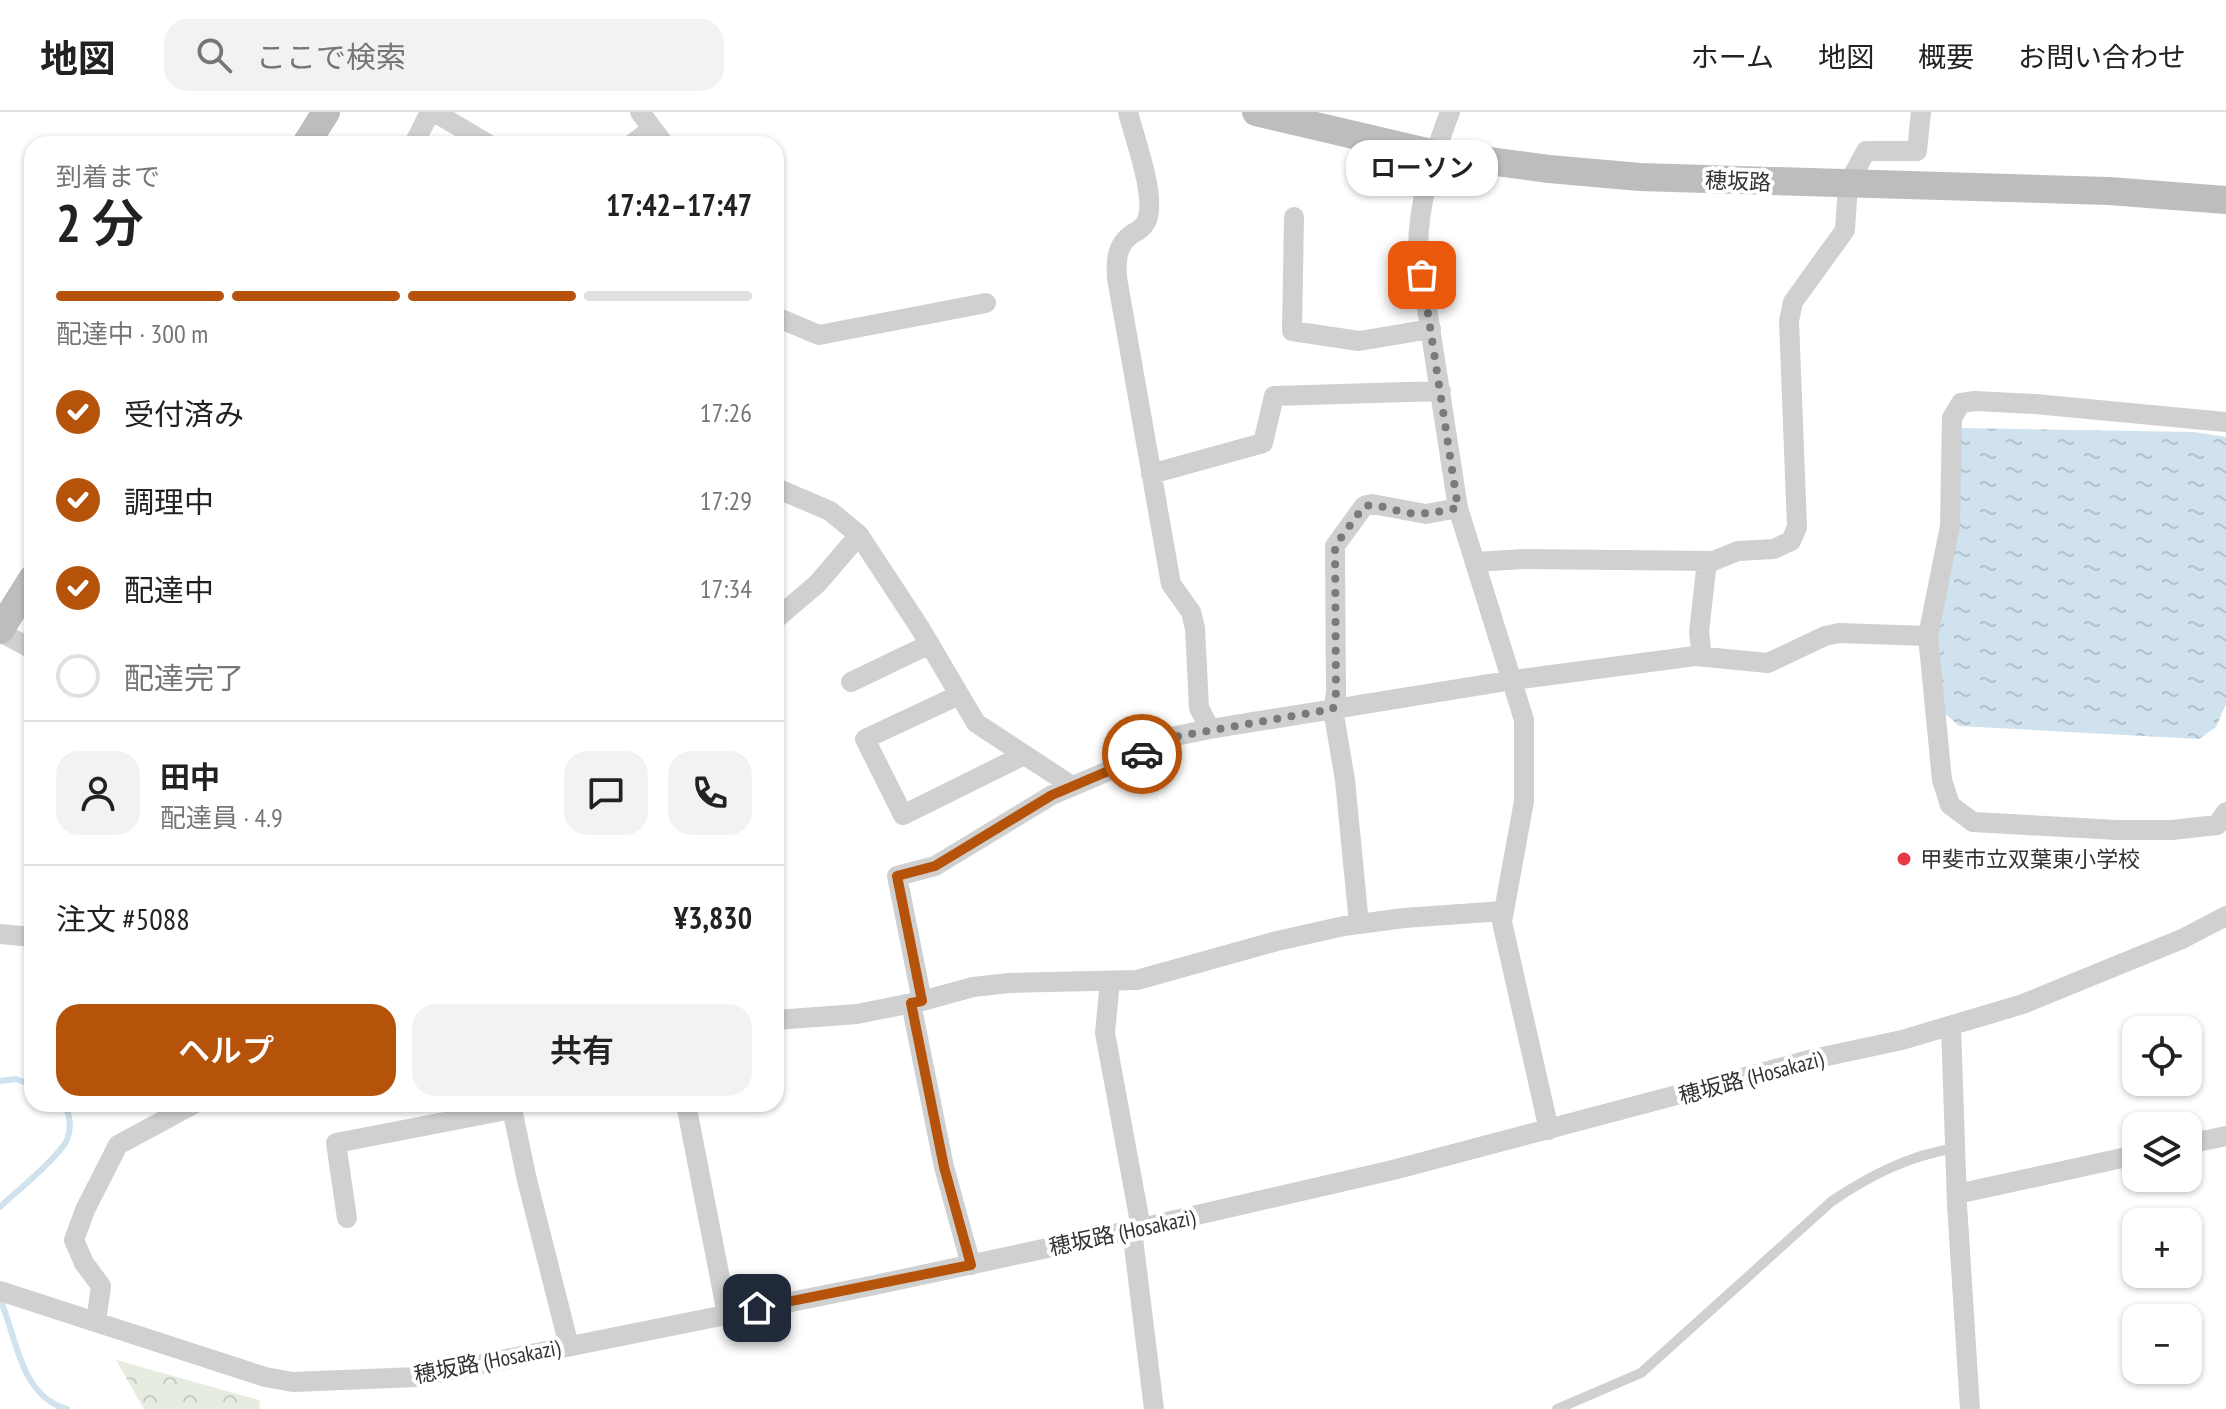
<!DOCTYPE html>
<html lang="ja">
<head>
<meta charset="utf-8">
<style>
  :root { --surface:#fff; --page:#f2f2f2; --text:#222; --muted:#767676; --line:#e0e0e0; --accent:#b45309 }
  body { margin:0; font-family:"PT Sans Narrow","Noto Sans JP",sans-serif; background:var(--page); color:var(--text); height:100vh; display:flex; flex-direction:column; font-size:30px; white-space:nowrap }
  * { box-sizing:border-box; margin:0 }
  p { font-size:26px; color:var(--muted) }
  .icon { flex:none; width:44px; height:44px; fill:none; stroke:currentColor; stroke-width:2; stroke-linecap:round; stroke-linejoin:round }
  .map { position:relative; flex:1; overflow:hidden }
  .side { position:absolute; left:24px; top:24px; width:760px; height:976px; display:flex; flex-direction:column; background:var(--surface); border-radius:24px; box-shadow:0 2px 6px #0004 }
  .side>* { flex:none }
  .controls { position:absolute; left:2122px; top:904px; display:grid; gap:16px }
  .controls a { display:grid; place-items:center; width:80px; height:80px; border-radius:16px; background:var(--surface); box-shadow:0 2px 6px #0004; font-size:40px }
  .pin { position:absolute; display:grid; place-items:center; width:68px; height:68px; color:#fff; margin:-34px; border-radius:16px; box-shadow:0 4px 12px #0006 }
  .courier { position:absolute; display:grid; place-items:center; width:80px; height:80px; margin:-40px; border:6px solid #b45309; border-radius:50%; background:#fff; color:#222; box-shadow:0 2px 10px #0007 }
  .bubble { position:absolute; height:56px; border-radius:24px; background:var(--surface); box-shadow:0 2px 6px #0004; font-size:26px; font-weight:600; line-height:56px; text-align:center }
  .headline em { font-style:normal; font-weight:600 }
  .headline div { display:flex; flex-direction:column-reverse }
  .headline { display:flex; align-items:center; justify-content:space-between; height:136px; padding:0 32px }
  h1 { font-size:52px; font-weight:600; line-height:60px }
  .bar { display:grid; grid-template-columns:repeat(4,1fr); gap:12px 8px; align-content:center; height:96px; padding:0 32px }
  .bar i { height:10px; border-radius:6px; background:var(--line) }
  .bar .selected { background:var(--accent) }
  .bar p { grid-column:span 4 }
  .line { display:flex; align-items:center; gap:20px; padding:0 32px; border-top:2px solid var(--line) }
  .line div { flex:1 }
  .round { display:grid; place-items:center; flex:none; width:84px; height:84px; border-radius:24px; background:var(--page) }
  ol { padding:0 32px; list-style:none }
  li { display:flex; align-items:center; gap:24px; height:88px }
  li p { margin-inline-start:auto }
  li .icon { padding:8px; border-radius:50%; background:var(--accent); color:#fff; stroke-width:4 }
  li:last-child { color:var(--muted) }
  li i { width:44px; height:44px; border:4px solid var(--line); border-radius:50% }
  .cta { display:flex; gap:16px; margin-top:auto; padding:16px 32px }
  .cta a { flex:1; height:92px; border-radius:24px; background:var(--accent); color:#fff; font-size:32px; font-weight:600; line-height:92px; text-align:center }
  .cta a+a { background:var(--page); color:var(--text) }
  header { display:flex; align-items:center; gap:48px; box-sizing:border-box; height:112px; padding:0 40px; background:var(--surface); border-bottom:2px solid var(--line) }
  header strong { font-size:38px }
  nav { display:flex; gap:44px; margin-inline-start:auto; font-size:28px }
  .search { width:560px; height:72px; background:var(--page); display:flex; align-items:center; gap:20px; box-sizing:border-box; padding:0 28px; border-radius:24px; color:var(--muted); font-size:30px }
  .map>svg:first-child { display:block }
</style>
</head>
<body>
<header>
<strong>地図</strong>
<div class="search"><svg class="icon" aria-label="search" viewBox="0 0 24 24"><circle cx="10" cy="10" r="6"/><path d="M15 15l6 6"/></svg>ここで検索</div>
<nav><a>ホーム</a><a>地図</a><a>概要</a><a>お問い合わせ</a></nav>
</header>
<div class="map">
<svg width="2226" height="1297" viewBox="0 0 2226 1297">
  <defs>
    <pattern id="forest-crowns" width="20" height="18" patternUnits="userSpaceOnUse" patternTransform="scale(2)"><rect width="20" height="18" fill="#e6ecdf"/><path d="M2 6a3 3 0 1 1 6 0M12 15a3 3 0 1 1 6 0" fill="none" stroke="#c6cbc0"/></pattern>
    <pattern id="water-ripples" width="26" height="14" patternUnits="userSpaceOnUse" patternTransform="scale(2)"><rect width="26" height="14" fill="#cfe2ee"/><path d="M2 4q2-2 4 0t4 0M15 11q2-2 4 0t4 0" fill="none" stroke="#b2c2cd"/></pattern>
  </defs>
  <rect width="100%" height="100%" fill="#fff"/>
  <!-- forest -->
  <path fill="url(#forest-crowns)" d="M116 1248 259 1288 260 1297H144Z"/>
  <!-- water -->
  <path fill="url(#water-ripples)" d="M1958 316 2194 320 2226 325V592L2216 615 2199 627 1959 614 1940 597 1937 524Z"/>
  <g fill="none" stroke-linecap="round" stroke-linejoin="round">
    <!-- stream -->
    <path stroke="#cfe2ee" stroke-width="6" d="M0 969 16 967 32 973
      M0 1095C15 1081 59 1045 67 1028 72 1015 70 1003 64 992
      M0 1187C17 1225 20 1285 67 1297"/>
    <!-- lane -->
    <path stroke="#d0d0d0" stroke-width="10" d="M1557 1297 1641 1261 1832 1089C1871 1063 1908 1044 1955 1036"/>
    <!-- street -->
    <path stroke="#d0d0d0" stroke-width="20" d="M434 0 488 32
      M640 0 664 32
      M1128 0C1134 25 1158 88 1146 110 1143 116 1138 119 1132 122 1116 133 1116 149 1117 166L1171 472 1191 500 1195 516 1199 596 1210 617
      M1450 0C1433 45 1418 90 1418 138L1458 396 1524 608V689L1502 810 1549 1018
      M414 32 430 0
      M632 32 652 17
      M1294 105 1292 219 1359 229 1431 217
      M776 205 819 223 986 191
      M2226 310 2035 292 1975 289 1961 291 1952 306 1950 414 1928 524 1942 668 1950 693 1973 710 2117 718H2172L2217 713 2226 700
      M1151 362 1263 331 1274 284 1441 279
      M776 376 830 399 859 423 920 516 976 611 1072 674
      M1476 450 1523 447 1713 449 1738 439 1774 437 1791 429 1797 415 1789 209 1793 190 1845 118 1848 72 1866 39H1917L1921 0
      M776 507 818 471 859 423
      M0 520 32 537
      M1702 545 1699 520 1707 449
      M851 570 930 532
      M959 583 865 627 903 703 1024 643
      M1359 812 1345 668 1333 597 1336 581 1335 434 1364 394 1372 392 1426 402 1458 396
      M0 822 32 825
      M1110 869 1105 921 1141 1116
      M922 889 897 764 935 754 1052 683 1139 646 1151 629 1210 617 1513 568 1695 544 1768 551 1825 524 1839 521 1928 524
      M911 891 944 1055 971 1153
      M776 908 857 902 922 889 973 875 1009 871 1137 868 1277 829 1344 814 1404 806 1503 799
      M1951 914 1957 1092 1970 1297
      M511 992 527 1068 569 1234
      M686 992 727 1202
      M2188 1032 2226 1024
      M1957 1082 2136 1043
      M347 1106 336 1031 512 997
      M1132 1118 1154 1297
      M0 1179 265 1265 293 1270 417 1265 875 1173 1132 1118 1393 1058 1813 947 1902 928 2023 892 2182 827 2226 804
      M96 1210 101 1174 84 1151 74 1128 85 1098 118 1033 194 992"/>
    <!-- secondary -->
    <path stroke="#bdbdbd" stroke-width="28" d="M1256 0 1435 42 1549 57 1640 65 2109 79 2226 88
      M306 32 326 0
      M0 518 32 467"/>
  </g>
  <g fill="none" stroke-linecap="round" stroke-linejoin="round">
    <!-- done -->
    <path stroke="#7a7a7a" stroke-width="8" stroke-dasharray="0 14.4" d="M1142 642 1151 629 1333 597 1336 581 1335 434 1364 394C1379 391 1393 399 1408 401 1425 403 1441 399 1458 396L1422 163"/>
    <!-- route -->
    <path stroke="#b45309" stroke-width="10" d="M757 1196 971 1153 944 1055 911 891 922 889 897 764 935 754 1052 683 1139 646 1142 642"/>
  </g>
  <!-- markers -->
  <circle fill="#e63946" stroke="#fff" stroke-width="3" cx="1904" cy="747" r="8"/>
  <g text-anchor="middle" stroke-width="8" stroke-linejoin="round" paint-order="stroke">
    <!-- street labels -->
    <g font-size="22" fill="#333" stroke="#fff">
      <text transform="translate(1738 69) rotate(2)" y="8">穂坂路</text>
      <text transform="translate(1751 965) rotate(-15)" y="8">穂坂路 (Hosakazi)</text>
      <text transform="translate(1122 1120) rotate(-12)" y="8">穂坂路 (Hosakazi)</text>
      <text transform="translate(487 1249) rotate(-11)" y="8">穂坂路 (Hosakazi)</text>
    </g>
    <!-- poi labels -->
    <g font-size="22" fill="#333" stroke="#fff" text-anchor="start">
      <text x="1920" y="755">甲斐市立双葉東小学校</text>
    </g>
  </g>
</svg>
<div class="controls">
<a><svg class="icon" aria-label="locate" viewBox="0 0 24 24"><circle cx="12" cy="12" r="6"/><path d="M12 2v4M12 18v4M2 12h4M18 12h4"/></svg></a>
<a><svg class="icon" aria-label="layers" viewBox="0 0 24 24"><path d="M12 4l9 5-9 5-9-5zM3 14l9 5 9-5"/></svg></a>
<a>+</a>
<a>−</a>
</div>
<div class="pin" style="left:1422px;top:163px;background:#ea580c"><svg class="icon" aria-label="bag" viewBox="0 0 24 24"><path d="M5 8h14l-1 12H6zM9 8a3 3 0 0 1 6 0"/></svg></div>
<div class="pin" style="left:757px;top:1196px;background:#1f2937"><svg class="icon" aria-label="home" viewBox="0 0 24 24"><path d="M3 11l9-7 9 7M6 9v11h12V9"/></svg></div>
<div class="courier" style="left:1142px;top:642px"><svg class="icon" aria-label="car" viewBox="0 0 24 24"><path d="M5 17H2v-5l4-1 3-4h7l3 4 3 1v5h-3M9 17h6M6 11h13"/><circle cx="7" cy="17" r="2"/><circle cx="17" cy="17" r="2"/></svg></div>
<div class="bubble" style="left:1346px;top:28px;width:152px">ローソン</div>
<section class="side">
<div class="headline"><div><h1>2 分</h1><p>到着まで</p></div><em>17:42–17:47</em></div>
<div class="bar"><i class="selected"></i><i class="selected"></i><i class="selected"></i><i></i><p>配達中 · 300 m</p></div>
<ol>
<li><svg class="icon" aria-label="check" viewBox="0 0 24 24"><path d="M5 12l5 5 9-10"/></svg>受付済み<p>17:26</p></li>
<li><svg class="icon" aria-label="check" viewBox="0 0 24 24"><path d="M5 12l5 5 9-10"/></svg>調理中<p>17:29</p></li>
<li><svg class="icon" aria-label="check" viewBox="0 0 24 24"><path d="M5 12l5 5 9-10"/></svg>配達中<p>17:34</p></li>
<li><i></i>配達完了</li>
</ol>
<div class="line" style="height:144px"><a class="round"><svg class="icon" aria-label="person" viewBox="0 0 24 24"><circle cx="12" cy="8" r="4"/><path d="M4 21q1-7 8-7t8 7"/></svg></a><div><b>田中</b><p>配達員 · 4.9</p></div><a class="round"><svg class="icon" aria-label="chat" viewBox="0 0 24 24"><path d="M4 5h16v11H9l-5 4z"/></svg></a><a class="round"><svg class="icon" aria-label="phone" viewBox="0 0 24 24"><path d="M5 4h4l2 5-3 2q2 4 5 5l2-3 5 2v4C11 20 4 13 5 4z"/></svg></a></div>
<div class="line" style="height:104px"><div>注文 #5088</div><b>¥3,830</b></div>
<div class="cta"><a>ヘルプ</a><a>共有</a></div>
</section>
</div>
</body>
</html>
